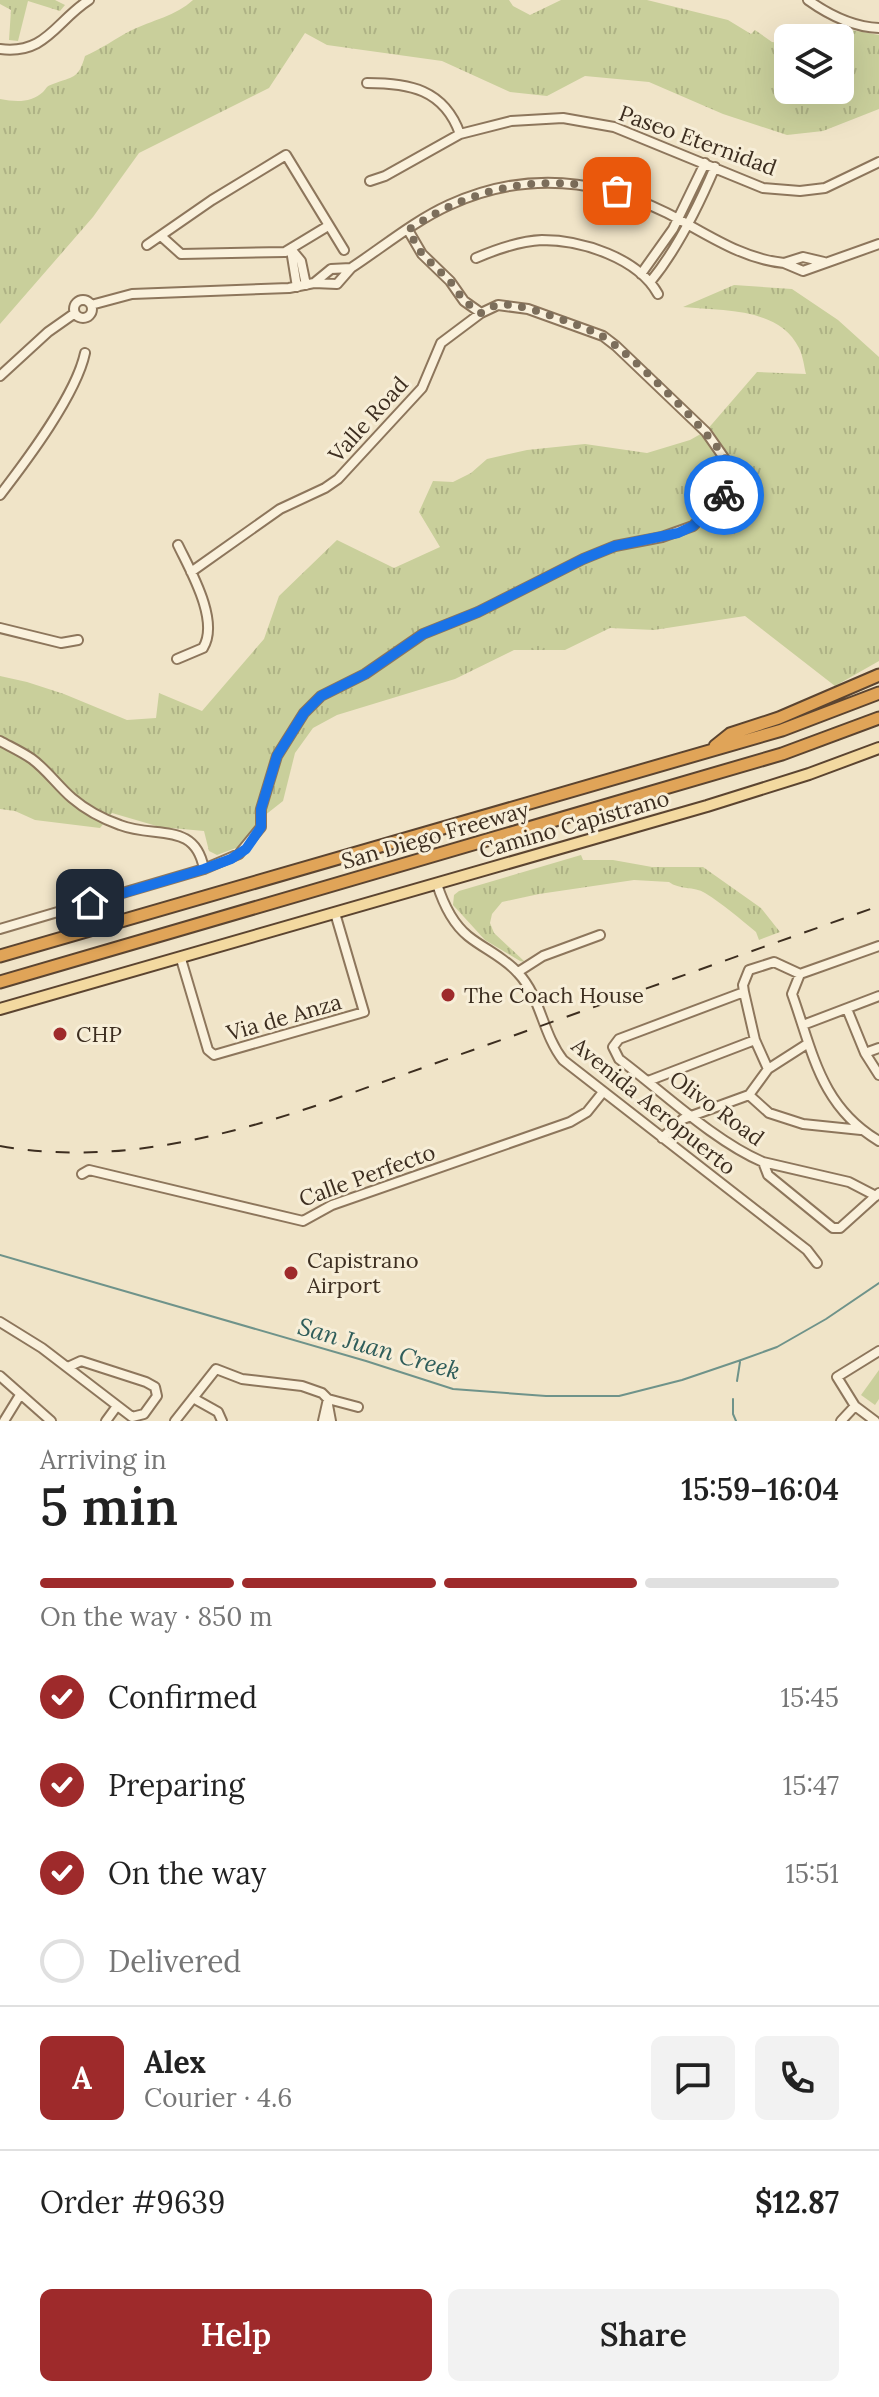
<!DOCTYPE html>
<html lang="en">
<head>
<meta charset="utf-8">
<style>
  :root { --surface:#fff; --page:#f2f2f2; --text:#222; --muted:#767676; --line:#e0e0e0; --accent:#9e2a2b }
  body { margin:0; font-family:Lora,serif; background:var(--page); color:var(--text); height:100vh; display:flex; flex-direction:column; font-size:30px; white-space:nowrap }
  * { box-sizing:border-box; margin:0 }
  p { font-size:26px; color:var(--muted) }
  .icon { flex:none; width:44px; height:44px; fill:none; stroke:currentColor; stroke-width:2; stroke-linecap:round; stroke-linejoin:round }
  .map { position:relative; height:1421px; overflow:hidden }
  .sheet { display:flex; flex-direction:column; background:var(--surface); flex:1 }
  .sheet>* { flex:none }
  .fabs { position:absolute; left:774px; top:24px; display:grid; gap:16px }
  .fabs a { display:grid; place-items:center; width:80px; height:80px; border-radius:12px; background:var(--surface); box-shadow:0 8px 32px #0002; font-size:40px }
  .pin { position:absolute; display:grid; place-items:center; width:68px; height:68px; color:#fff; margin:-34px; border-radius:16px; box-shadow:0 4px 12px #0006 }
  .courier { position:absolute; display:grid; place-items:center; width:80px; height:80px; margin:-40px; border:6px solid #1a73e8; border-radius:50%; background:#fff; color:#222; box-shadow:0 2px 10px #0007 }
  .head em { font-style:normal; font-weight:600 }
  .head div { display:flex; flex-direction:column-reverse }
  .head { display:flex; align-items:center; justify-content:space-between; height:136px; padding:0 40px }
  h1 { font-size:52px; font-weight:600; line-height:60px }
  .bar { display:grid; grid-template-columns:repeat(4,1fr); gap:12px 8px; align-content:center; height:96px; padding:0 40px }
  .bar i { height:10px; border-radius:6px; background:var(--line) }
  .bar .active { background:var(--accent) }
  .bar p { grid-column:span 4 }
  .line { display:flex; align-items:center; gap:20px; padding:0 40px; border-top:2px solid var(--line) }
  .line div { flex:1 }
  .round { display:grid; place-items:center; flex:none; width:84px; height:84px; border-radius:12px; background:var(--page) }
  ol { padding:0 40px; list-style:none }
  li { display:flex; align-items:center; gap:24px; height:88px }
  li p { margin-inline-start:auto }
  li .icon { padding:8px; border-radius:50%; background:var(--accent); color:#fff; stroke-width:4 }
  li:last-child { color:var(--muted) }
  li i { width:44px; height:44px; border:4px solid var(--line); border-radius:50% }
  .primary-button { display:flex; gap:16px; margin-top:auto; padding:16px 40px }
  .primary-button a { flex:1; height:92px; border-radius:12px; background:var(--accent); color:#fff; font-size:32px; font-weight:600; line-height:92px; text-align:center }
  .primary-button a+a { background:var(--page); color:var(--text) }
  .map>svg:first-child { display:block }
</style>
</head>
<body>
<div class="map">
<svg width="879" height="1421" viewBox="0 0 879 1421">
  <defs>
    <pattern id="grass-tufts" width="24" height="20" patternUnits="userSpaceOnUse" patternTransform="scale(2)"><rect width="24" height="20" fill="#c9cf9b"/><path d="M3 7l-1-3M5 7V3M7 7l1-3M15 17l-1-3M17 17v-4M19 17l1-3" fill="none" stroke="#aeb285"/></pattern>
  </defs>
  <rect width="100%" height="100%" fill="#f0e4c8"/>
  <!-- grass -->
  <path fill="url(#grass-tufts)" d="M0 0H55L65 5 60 11 28 1 18 41 9 40 11 10 0 4Z
    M193 0H509L513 6 530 15 561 0H647L728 20 751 34 755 30 772 42 788 44V90H840V38H800C828 26 850 29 879 35V109L823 131 787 135 723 114 649 82 585 76 547 96 510 92 442 61 327 45 305 33 269 88 139 153 93 217 0 324V99C16 102 31 103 43 92 48 87 45 87 53 84 73 76 78 80 85 56 101 49 115 39 130 31 152 20 176 16 193 0Z
    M734 285 792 289 838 320 879 357V661L835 686 745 616 654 630 610 628 565 650H514L455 679 337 715 313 728 295 753 283 801 264 816 244 845 217 855 209 851 204 831 160 827 112 813 100 828 35 820 15 811 0 809V676L27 682 64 694 127 720 156 718 159 693 202 711 264 639 279 596 337 540 394 568 440 547 419 512 433 481 453 482 471 473 487 459 527 450 585 444 647 453 690 440 706 431 757 372 806 374C804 366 803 356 799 348 779 307 722 311 683 307Z
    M581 855 583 860H613L652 867H703L761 908 780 932 759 940 756 932C740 919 723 904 705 893 694 886 679 890 669 882L634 880 539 894 502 902 492 914 490 923 494 933 525 962 520 961 485 940 453 905 454 895 459 891Z"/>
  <!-- park -->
  <path fill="#c9cf9b" d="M879 1370V1399L875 1405 861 1395Z"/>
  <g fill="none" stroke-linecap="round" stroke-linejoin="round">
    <!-- stream -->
    <path stroke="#6f938a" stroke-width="2" d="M0 1255 366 1361 453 1389 546 1396H619L682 1380 741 1360 777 1347 826 1319 879 1283
      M737 1381 740 1362
      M733 1399V1414L736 1421"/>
    <defs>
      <path id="minor" d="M808 0C829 15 853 27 879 28
        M0 49C46 55 56 21 89 0
        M367 83C409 83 444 89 460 134
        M370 181 385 176 460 134 511 121 563 118 614 127 763 188 800 191 825 188 879 162
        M408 230 422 254 450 281 464 301 481 313
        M161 236 181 254 285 252 328 226
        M147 245 212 200 286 155 344 250
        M291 249 301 261 306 285
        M291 250 297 287
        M476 258C497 249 519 241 542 240 582 240 638 258 658 294
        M824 262 803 257 784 263 803 271 879 244
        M351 268C383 247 414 221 449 205 523 171 595 177 667 213 704 232 741 259 784 263
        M351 268 337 284 314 283 331 269Z
        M641 274 673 229 705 163
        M651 281C678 248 698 207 715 167
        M74 309a9 9 0 1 1 18 0a9 9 0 1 1-18 0Z
        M91 305 132 294 289 288 314 283
        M0 376 48 332 75 313
        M0 495C27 460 76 395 85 353
        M0 628 61 643 78 640
        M177 659 203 648C220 621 190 570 178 545
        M0 741C11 747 22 752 32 759 47 770 58 786 72 798 86 810 103 819 120 825 156 839 195 821 204 869
        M437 884C443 903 452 923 468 936 484 949 504 957 518 973 541 997 542 1033 563 1060L807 1250 817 1263
        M0 929 204 869 239 854 261 827V809L277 756 304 713 321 696 365 674 423 634 478 612 583 559 615 546 662 537 693 526 725 493 731 483 732 472 727 462 706 432 616 346 603 336 528 309 498 305 481 313 441 343 422 388 338 479 325 488 280 509 191 572
        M879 946 800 974 774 962 749 970 743 985 744 992 619 1039 613 1047 619 1059C663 1092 714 1141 763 1162L768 1175 833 1228H840L879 1193
        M181 959 208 1050 214 1055 364 1012 335 913
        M518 972 543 956 600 935
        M800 974 792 994C813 1052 820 1106 879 1141
        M744 992 755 1040 768 1069
        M847 1009 865 1053 879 1075
        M803 1025 879 996
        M865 1053 879 1048
        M648 1081 755 1040
        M749 1095 768 1069 807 1044
        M662 1138 683 1119 749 1095 769 1113 803 1124 861 1130
        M763 1162 849 1182 876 1196
        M82 1174 89 1170 303 1221 332 1205 570 1122 587 1112 603 1092
        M0 1322 42 1348 132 1417 144 1414 157 1396 155 1387 146 1382 81 1361 68 1367
        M0 1376 51 1421
        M193 1398 218 1412 222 1421
        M328 1405 331 1421
        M4 1421 20 1395
        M106 1421 117 1406
        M175 1421 216 1369 242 1379 302 1386 322 1393 328 1399 358 1407
        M323 1421 328 1399
        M841 1421 855 1406
        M875 1421 855 1406 837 1377 879 1351"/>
      <path id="major" d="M0 1009 707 806 809 774 879 748"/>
      <path id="highway" d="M715 746 730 734 779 718 879 675
        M0 956 782 730 879 693
        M0 982 782 754 879 718"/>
    </defs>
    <!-- minor casing -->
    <use href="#minor" stroke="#8d765c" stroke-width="12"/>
    <!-- major casing -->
    <use href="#major" stroke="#5b4430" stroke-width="14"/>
    <!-- highway casing -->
    <use href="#highway" stroke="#5b4430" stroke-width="15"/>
    <!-- minor -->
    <use href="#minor" stroke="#faf1dc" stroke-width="8"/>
    <!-- major -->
    <use href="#major" stroke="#f3d9a0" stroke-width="10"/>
    <!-- highway -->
    <use href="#highway" stroke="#e0a458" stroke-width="11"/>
    <!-- rail -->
    <path stroke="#3d2e20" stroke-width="2" stroke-dasharray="14 14" stroke-linecap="butt" d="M0 1146C107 1165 214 1140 315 1106L879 906"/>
  </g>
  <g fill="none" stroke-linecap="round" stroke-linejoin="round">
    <!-- done -->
    <path stroke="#7c6e5b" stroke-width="8" stroke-dasharray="0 14.4" d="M617 191C539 173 475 186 408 230L422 254 450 281 464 301 481 313C486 310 492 306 498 305 515 300 585 327 602 336 625 348 728 448 732 472 733 481 728 488 724 495"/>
    <!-- route -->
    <path stroke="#1a73e8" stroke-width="10" d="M90 903 204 869 231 859 246 849 261 827V809L277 756 304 713 321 696 365 674 423 634 478 612 583 559 615 546 678 533 693 526 724 495"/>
  </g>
  <!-- markers -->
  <g fill="#9e2a2b" stroke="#f7eed8" stroke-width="3">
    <circle cx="448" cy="995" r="8"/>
    <circle cx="60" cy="1034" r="8"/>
    <circle cx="291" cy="1273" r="8"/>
  </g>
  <g text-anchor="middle" stroke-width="6" stroke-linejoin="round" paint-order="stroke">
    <!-- street labels -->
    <g font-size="22" fill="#3d2e20" stroke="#f7eed8">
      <text transform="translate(698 140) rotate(20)" y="8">Paseo Eternidad</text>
      <text transform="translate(368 419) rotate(-48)" y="8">Valle Road</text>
      <text transform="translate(574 824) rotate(-16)" y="8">Camino Capistrano</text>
      <text transform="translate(435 835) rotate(-16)" y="8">San Diego Freeway</text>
      <text transform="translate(284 1017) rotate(-16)" y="8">Via de Anza</text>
      <text transform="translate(654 1106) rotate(39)" y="8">Avenida Aeropuerto</text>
      <text transform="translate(717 1108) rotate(36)" y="8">Olivo Road</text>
      <text transform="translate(367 1175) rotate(-20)" y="8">Calle Perfecto</text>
    </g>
    <!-- poi labels -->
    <g font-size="22" fill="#3d2e20" stroke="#f7eed8" text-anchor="start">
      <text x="464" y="1003">The Coach House</text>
      <text x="76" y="1042">CHP</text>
      <text x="307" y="1268">Capistrano<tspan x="307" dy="25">Airport</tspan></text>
    </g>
    <!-- water labels -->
    <g font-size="24" font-style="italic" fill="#2f5d5a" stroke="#f7eed8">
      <text transform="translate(379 1349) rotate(16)" y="8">San Juan Creek</text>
    </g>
  </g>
</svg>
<div class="fabs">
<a><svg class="icon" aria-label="layers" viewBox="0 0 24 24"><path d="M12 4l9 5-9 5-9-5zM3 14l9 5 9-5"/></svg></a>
</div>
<div class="pin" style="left:617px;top:191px;background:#ea580c"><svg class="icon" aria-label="bag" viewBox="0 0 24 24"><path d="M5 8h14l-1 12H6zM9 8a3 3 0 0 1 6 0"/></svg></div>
<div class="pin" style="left:90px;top:903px;background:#1f2937"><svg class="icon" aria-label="home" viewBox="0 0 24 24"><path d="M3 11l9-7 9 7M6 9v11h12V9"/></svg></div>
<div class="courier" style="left:724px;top:495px"><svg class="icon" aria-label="bike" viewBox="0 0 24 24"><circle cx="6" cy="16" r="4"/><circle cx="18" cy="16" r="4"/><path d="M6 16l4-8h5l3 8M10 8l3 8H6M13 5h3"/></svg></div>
</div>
<section class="sheet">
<div class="head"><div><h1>5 min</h1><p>Arriving in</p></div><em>15:59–16:04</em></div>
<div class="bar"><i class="active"></i><i class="active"></i><i class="active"></i><i></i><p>On the way · 850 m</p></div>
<ol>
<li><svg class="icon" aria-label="check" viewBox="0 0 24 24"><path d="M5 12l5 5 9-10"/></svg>Confirmed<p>15:45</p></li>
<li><svg class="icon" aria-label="check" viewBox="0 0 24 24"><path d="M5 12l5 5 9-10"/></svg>Preparing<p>15:47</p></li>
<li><svg class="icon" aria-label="check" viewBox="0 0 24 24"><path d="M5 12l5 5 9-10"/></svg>On the way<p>15:51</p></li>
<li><i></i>Delivered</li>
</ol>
<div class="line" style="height:144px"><b class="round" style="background:var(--accent);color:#fff">A</b><div><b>Alex</b><p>Courier · 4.6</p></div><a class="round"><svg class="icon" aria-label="chat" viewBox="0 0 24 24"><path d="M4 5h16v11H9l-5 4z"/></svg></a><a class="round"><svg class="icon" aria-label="phone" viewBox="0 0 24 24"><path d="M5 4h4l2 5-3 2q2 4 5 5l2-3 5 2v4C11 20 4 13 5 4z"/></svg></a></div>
<div class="line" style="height:104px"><div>Order #9639</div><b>$12.87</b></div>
<div class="primary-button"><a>Help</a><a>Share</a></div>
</section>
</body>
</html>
